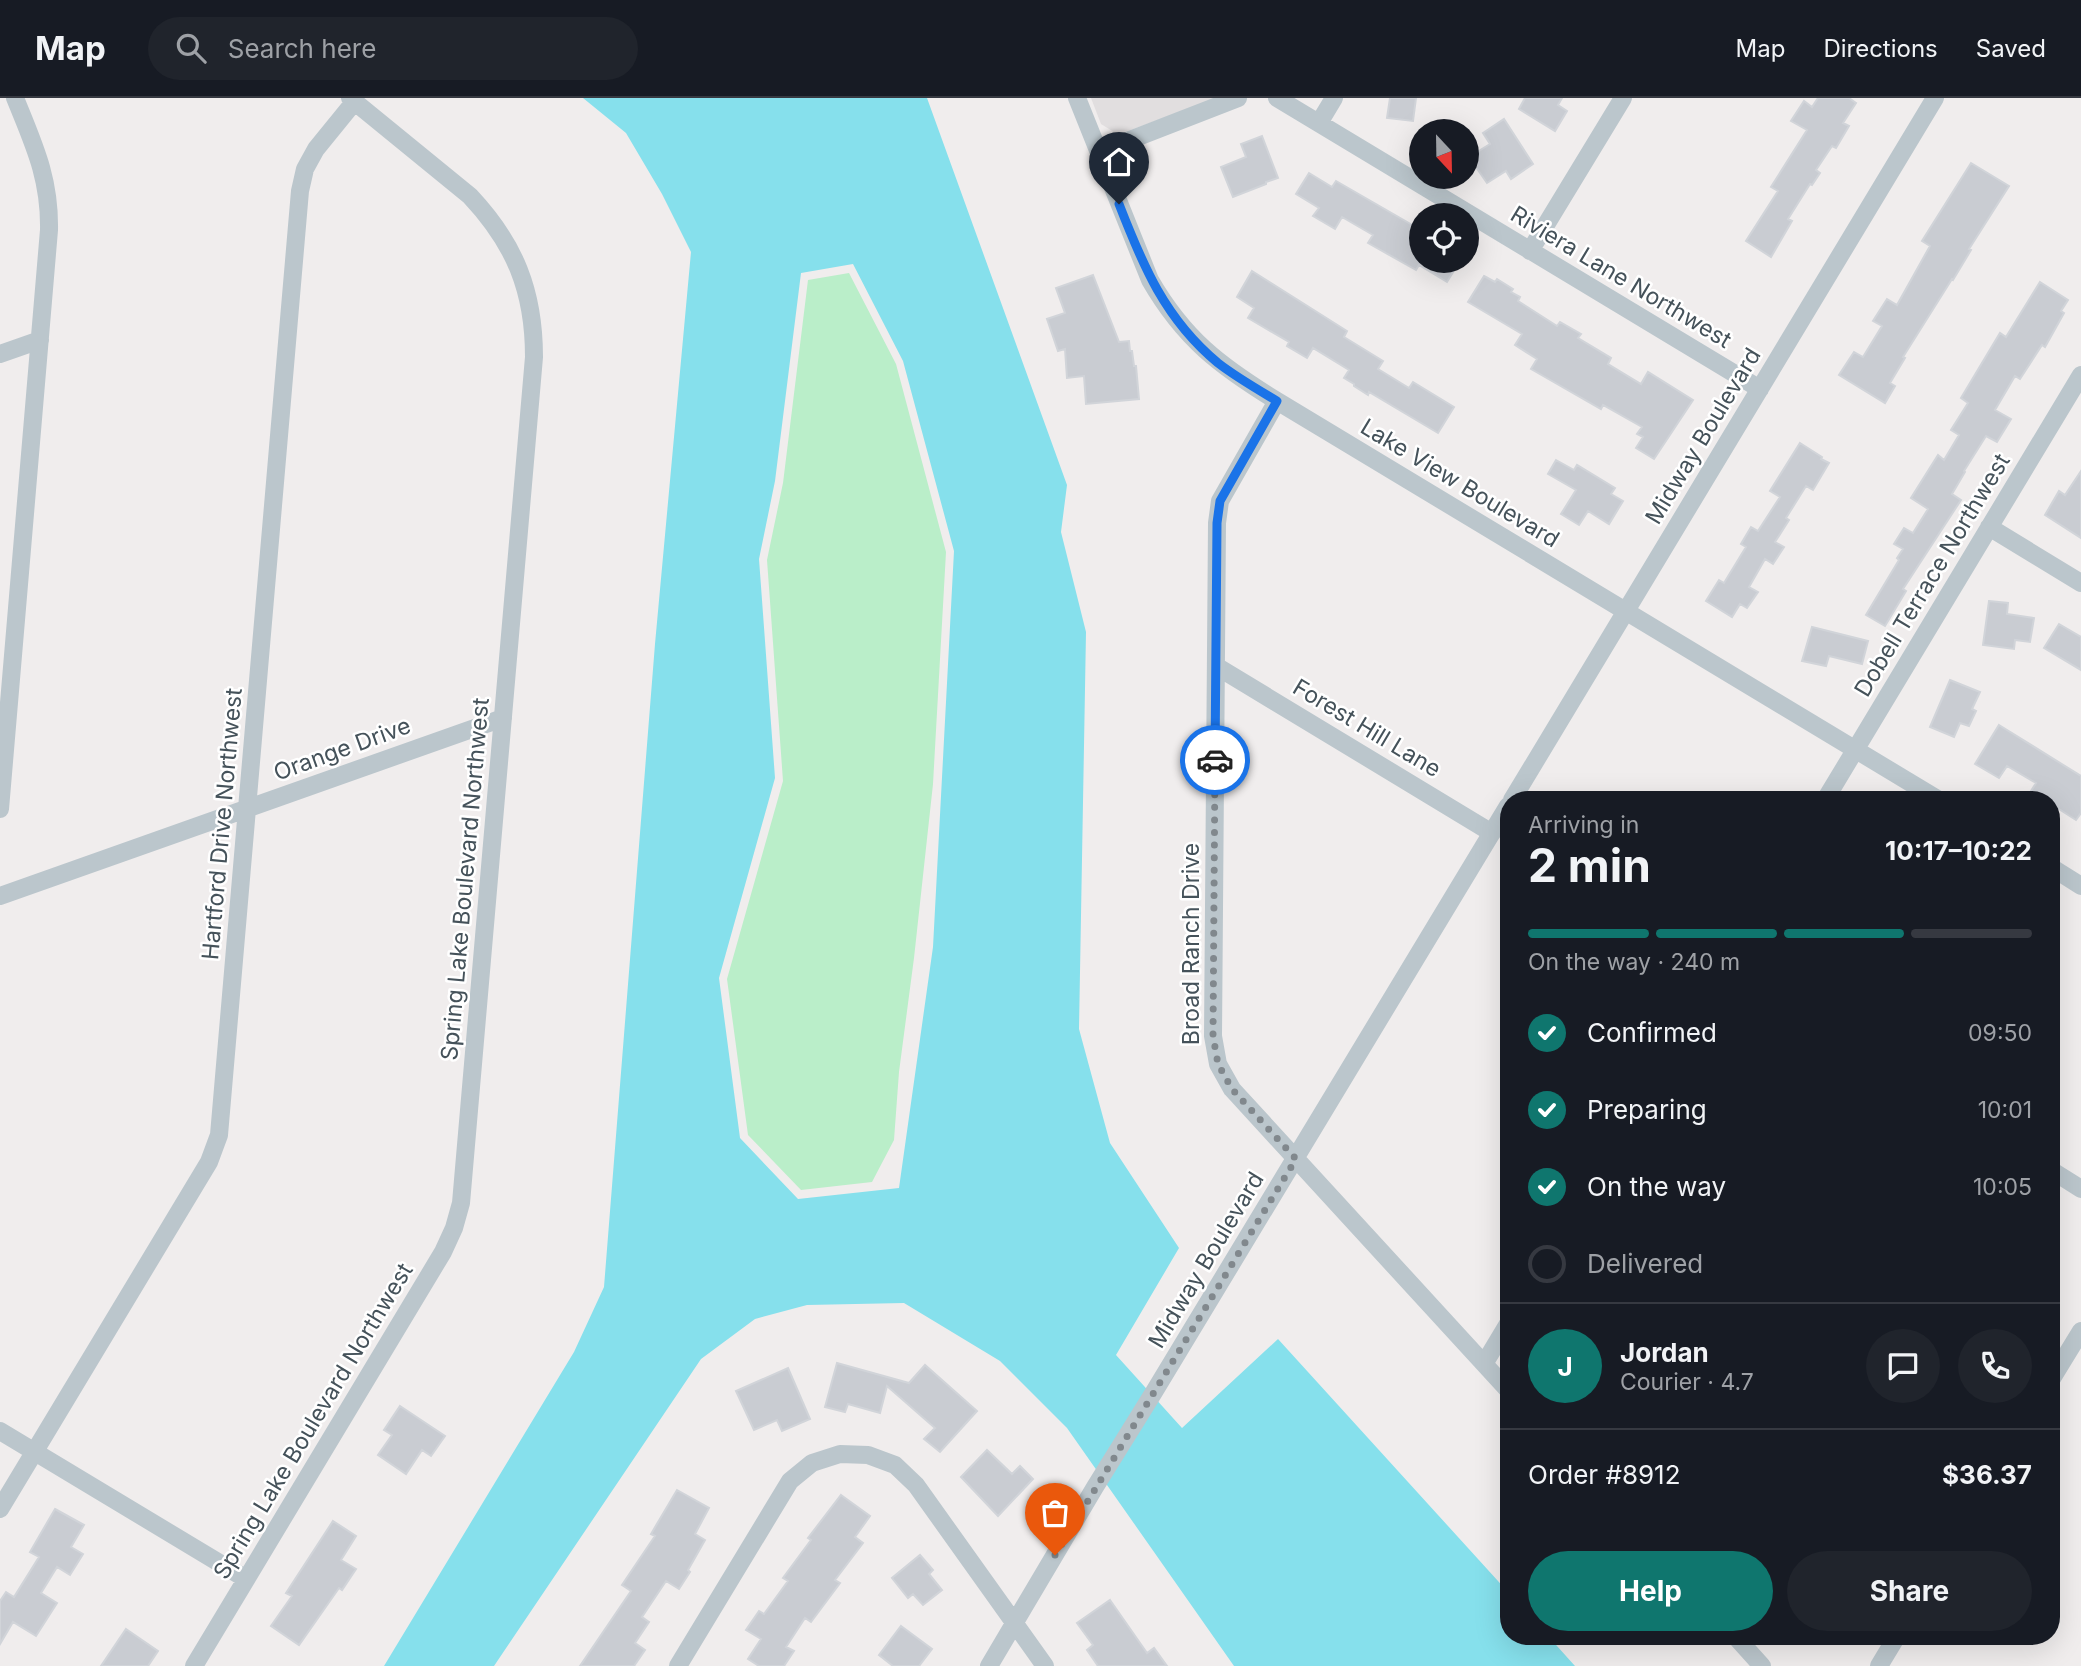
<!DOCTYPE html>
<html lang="en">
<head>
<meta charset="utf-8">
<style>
  :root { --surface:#171b24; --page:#20242c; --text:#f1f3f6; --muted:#9ea1a6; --line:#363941; --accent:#0f766e }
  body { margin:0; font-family:Inter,sans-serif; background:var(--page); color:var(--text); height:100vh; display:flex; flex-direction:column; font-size:26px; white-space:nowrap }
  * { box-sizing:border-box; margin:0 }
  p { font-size:23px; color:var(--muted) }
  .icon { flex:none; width:38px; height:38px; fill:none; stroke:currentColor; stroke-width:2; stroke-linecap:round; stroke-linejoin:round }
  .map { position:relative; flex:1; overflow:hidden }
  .side { position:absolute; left:1500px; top:693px; width:560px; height:854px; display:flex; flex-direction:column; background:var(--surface); border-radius:28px; box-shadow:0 7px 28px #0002 }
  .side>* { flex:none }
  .needle { width:46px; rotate:158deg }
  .fabs { position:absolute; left:1409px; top:21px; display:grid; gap:14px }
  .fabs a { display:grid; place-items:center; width:70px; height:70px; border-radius:50%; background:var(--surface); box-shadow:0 7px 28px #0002; font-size:35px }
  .pin { position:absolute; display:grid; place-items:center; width:60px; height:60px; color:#fff; margin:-72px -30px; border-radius:50% 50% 50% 0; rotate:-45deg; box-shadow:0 0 7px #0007 }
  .pin .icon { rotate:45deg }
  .courier { position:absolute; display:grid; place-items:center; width:70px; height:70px; margin:-35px; border:5px solid #1a73e8; border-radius:50%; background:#fff; color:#222; box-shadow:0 2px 9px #0007 }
  .overview em { font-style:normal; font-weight:700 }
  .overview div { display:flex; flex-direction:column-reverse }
  .overview { display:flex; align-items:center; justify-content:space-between; height:119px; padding:0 28px }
  h1 { font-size:46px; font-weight:700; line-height:52px }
  .bar { display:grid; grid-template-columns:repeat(4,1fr); gap:10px 7px; align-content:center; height:84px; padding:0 28px }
  .bar i { height:9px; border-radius:5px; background:var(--line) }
  .bar .on { background:var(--accent) }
  .bar p { grid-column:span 4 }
  .line { display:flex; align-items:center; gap:18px; padding:0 28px; border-top:2px solid var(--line) }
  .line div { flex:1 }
  .round { display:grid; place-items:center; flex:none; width:74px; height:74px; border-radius:37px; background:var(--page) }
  ol { padding:0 28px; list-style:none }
  li { display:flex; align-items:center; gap:21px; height:77px }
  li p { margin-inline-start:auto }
  li .icon { padding:7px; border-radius:50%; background:var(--accent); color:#fff; stroke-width:4 }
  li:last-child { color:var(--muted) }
  li i { width:38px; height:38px; border:4px solid var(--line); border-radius:50% }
  .button { display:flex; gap:14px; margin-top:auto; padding:14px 28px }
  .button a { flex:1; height:80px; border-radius:42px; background:var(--accent); color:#fff; font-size:28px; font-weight:700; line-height:80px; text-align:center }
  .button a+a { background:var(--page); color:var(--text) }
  header { display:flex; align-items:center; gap:42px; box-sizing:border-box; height:98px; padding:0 35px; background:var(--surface); border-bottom:2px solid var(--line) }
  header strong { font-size:33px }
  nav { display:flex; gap:38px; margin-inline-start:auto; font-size:24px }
  .search { width:490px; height:63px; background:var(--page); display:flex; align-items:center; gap:18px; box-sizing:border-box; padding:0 24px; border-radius:38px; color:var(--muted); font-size:26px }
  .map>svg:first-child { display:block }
</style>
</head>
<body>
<header>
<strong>Map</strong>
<div class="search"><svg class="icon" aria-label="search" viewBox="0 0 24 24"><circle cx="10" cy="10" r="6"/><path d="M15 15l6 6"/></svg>Search here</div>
<nav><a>Map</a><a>Directions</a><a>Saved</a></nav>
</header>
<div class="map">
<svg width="2081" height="1568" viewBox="0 0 2081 1568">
  <rect width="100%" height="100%" fill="#f0eded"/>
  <!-- education -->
  <path fill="#e1dedf" d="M1091 0H1217L1128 33 1114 34 1101 26Z"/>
  <!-- green -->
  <path fill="#baeec9" d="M849 175 896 266 946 454 933 686 914 860 899 974 894 1042 872 1084 801 1092 748 1037 727 881 783 683 767 462 783 385 808 182Z"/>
  <!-- water -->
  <path fill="#86e0ec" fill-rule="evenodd" d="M583 0H927L1067 387 1061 434 1086 534 1079 931 1110 1045 1179 1150 1116 1257 1182 1330 1278 1241 1508 1494V1538H1548L1575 1568H1234L1067 1330 1000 1263 904 1205 807 1207 755 1221 701 1261 494 1568H384L574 1254 604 1189 655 546 691 154 662 96 626 35ZM853 166 903 263 954 453 933 849 899 1090 798 1101 740 1040 719 880 775 680 759 461 775 383 801 175Z"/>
  <!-- building -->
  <path fill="#c9ccd2" stroke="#d1d4d9" stroke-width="2" d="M1390 0H1416L1413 23 1387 20Z
    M1525 0H1562L1558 7 1567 13 1555 33 1519 11Z
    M1818 0H1849L1856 5 1843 25 1849 28 1836 50 1832 48 1816 72 1820 75 1812 87 1810 86 1788 121 1792 123 1771 159 1746 143 1778 93 1771 89 1807 32 1791 23 1804 3 1812 9Z
    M1504 21 1533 66 1511 81 1506 73 1487 85 1469 59 1490 46 1483 35Z
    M1262 38 1278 80 1266 84V86L1233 99 1221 69 1246 59 1241 46Z
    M1971 65 2009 88 1969 151 1971 152 1953 182 1952 181 1903 259 1905 260 1890 285 1895 288 1885 305 1839 277 1854 254 1863 259 1882 228 1873 223 1887 201 1897 207 1930 148 1922 143Z
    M1309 75 1332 89 1336 83 1421 132V163H1460L1447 184 1419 167 1416 172 1368 145 1373 137 1342 119 1335 131 1313 118 1319 110 1296 96Z
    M1252 173 1347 233 1344 239 1383 263 1378 271 1409 290 1413 284 1454 309 1438 335 1369 294 1368 297 1354 288V286L1344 280 1349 272 1313 250 1307 260 1287 248 1289 244 1248 220 1254 210 1237 199Z
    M1093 177 1119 244 1129 243 1130 253H1132L1134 268H1136L1139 301 1086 306 1084 278 1067 280 1065 251 1058 253 1047 221 1065 215 1056 190Z
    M1484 178 1495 184 1497 181 1513 191 1511 194 1520 199 1518 203 1557 228 1560 224 1581 236 1578 240 1611 260 1608 266 1641 286 1648 274 1693 302 1654 361 1636 350 1643 339 1637 336 1642 329 1603 307 1601 311 1531 271 1537 261 1515 247 1522 236 1468 204Z
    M2040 184 2068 202 2061 213 2064 215 2045 249 2042 247 2020 281 2015 278 1995 312 2011 321 1997 344 1986 338 1964 373 1965 374 1952 396 1961 402 1903 491 1906 493 1885 528 1866 517 1899 462 1897 460 1903 451 1894 446 1904 430 1913 435 1928 411 1911 400 1938 357 1944 362 1959 337 1951 332 1968 305 1961 300 2000 235 2006 239Z
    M1800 345 1822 359 1821 361 1829 365 1813 392 1806 388 1786 420 1789 422 1775 444 1784 449 1773 466 1765 461 1749 489 1758 494 1747 510 1740 506 1732 519 1706 503 1719 482 1724 485 1746 449 1741 446 1751 429 1758 433 1780 399 1770 393Z
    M1556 362 1574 372 1577 367 1615 390 1611 396 1623 403 1609 426 1588 413 1579 427 1561 416 1576 392 1548 376Z
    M2081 373V440L2045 417 2059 393 2065 397Z
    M1989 503 2008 505 2007 516 2034 520 2030 544 2015 542 2014 551 1983 547Z
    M2059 526 2081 539V572L2044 550Z
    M1812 529 1868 543 1862 566 1829 558 1826 568 1802 563Z
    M1950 582 1980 594 1972 611 1976 613 1969 628 1960 625 1954 639 1930 629Z
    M1999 627 2081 678V715L2076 722 2051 706V702H2044L2031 693 2036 685 2007 668 1999 680 1975 666Z
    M837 1265 909 1285 925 1267 977 1313 940 1354 924 1341 935 1330 887 1288 880 1315 848 1306 845 1314 825 1309Z
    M788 1270 810 1321 782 1333 777 1322 754 1332 736 1293Z
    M400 1308 445 1338 431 1358 422 1352 406 1376 378 1357 392 1337 384 1332Z
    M987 1352 1012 1376 1020 1368 1033 1381 998 1418 961 1379Z
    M677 1392 709 1410 695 1436 705 1442 688 1472 690 1474 679 1491 666 1483 642 1519 649 1524 635 1545 645 1552 634 1568H580L631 1493 622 1487 655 1438 651 1436Z
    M841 1397 870 1418 855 1439 863 1445 835 1482 840 1485 811 1524 805 1520 786 1549 794 1553 784 1568H759L748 1561 761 1541 746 1532 759 1513 764 1516 788 1483 783 1480 811 1442 808 1440Z
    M55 1411 84 1427 71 1449 83 1456 70 1477 57 1469 41 1495 57 1505 36 1538 13 1524 0 1546V1503L6 1494 14 1499 39 1459 30 1454Z
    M333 1423 356 1438 341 1462 356 1471 342 1492 339 1490 299 1547 271 1528 292 1498 286 1495Z
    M920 1457 933 1472 929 1476 942 1492 923 1507 913 1496 908 1500 892 1480Z
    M1110 1502 1147 1555 1154 1550 1167 1568H1098L1087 1552 1093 1547 1077 1525Z
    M901 1528 932 1551 919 1568H893L879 1557Z
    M126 1531 158 1553 148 1568H101Z"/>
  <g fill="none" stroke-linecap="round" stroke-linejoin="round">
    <!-- minor -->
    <path stroke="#bbc6cc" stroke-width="18" d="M1077 0 1150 182C1184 241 1220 268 1277 303L1939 702
      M1277 0 1760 291
      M1319 25 1334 0
      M1099 54 1238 0
      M1530 153 1623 0
      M0 256 40 242
      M1277 303 1220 403 1217 425 1213 938 1218 966 1232 991 1508 1292
      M1989 429 2081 485
      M1216 568 1492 735
      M1512 702 1935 0
      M1825 702 2081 277
      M0 711 49 132C50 80 34 47 15 0
      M2051 769 2081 788
      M0 798 503 620
      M2051 1072 2081 1091
      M1484 1266 1508 1226
      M2051 1282 2081 1233
      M0 1333 246 1481
      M0 1411 209 1064 219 1037 300 93 305 71 316 51 355 3
      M1735 1538 1762 1568
      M194 1568 443 1154 454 1130 461 1105 534 259C534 193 515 146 470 98L350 0
      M678 1568 790 1383 812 1365 840 1356 868 1357 895 1367 916 1387 1045 1568
      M989 1568 1095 1389 1154 1294 1508 708
      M1879 1568 1897 1538"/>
  </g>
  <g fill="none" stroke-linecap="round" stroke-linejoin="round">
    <!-- done -->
    <path stroke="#81888d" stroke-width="7" stroke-dasharray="0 12.6" d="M1055 1457 1296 1061 1232 991 1218 966 1213 938 1215 662"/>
    <!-- route -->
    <path stroke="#1a73e8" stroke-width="9" d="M1119 106C1143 168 1165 221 1218 265 1236 279 1257 291 1277 303L1220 403 1217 425 1215 662"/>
  </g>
  <g text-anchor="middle" stroke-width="5" stroke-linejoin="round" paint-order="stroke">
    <!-- street labels -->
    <g font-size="23" fill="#45525a" stroke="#fff">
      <text transform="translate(1621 179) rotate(31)" y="8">Riviera Lane Northwest</text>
      <text transform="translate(1703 338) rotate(-59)" y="8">Midway Boulevard</text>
      <text transform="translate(1460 385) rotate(31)" y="8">Lake View Boulevard</text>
      <text transform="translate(1932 477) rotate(-59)" y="8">Dobell Terrace Northwest</text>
      <text transform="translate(1367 630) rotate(31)" y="8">Forest Hill Lane</text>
      <text transform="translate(342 651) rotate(-20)" y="8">Orange Drive</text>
      <text transform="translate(222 726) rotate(-85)" y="8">Hartford Drive Northwest</text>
      <text transform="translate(465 781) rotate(-85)" y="8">Spring Lake Boulevard Northwest</text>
      <text transform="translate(1191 846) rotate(-90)" y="8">Broad Ranch Drive</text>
      <text transform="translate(1206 1162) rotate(-59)" y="8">Midway Boulevard</text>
      <text transform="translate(313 1323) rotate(-59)" y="8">Spring Lake Boulevard Northwest</text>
    </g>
  </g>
</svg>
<div class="fabs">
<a><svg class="needle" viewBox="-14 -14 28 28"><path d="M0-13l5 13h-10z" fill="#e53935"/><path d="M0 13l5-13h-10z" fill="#9ea1a6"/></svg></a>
<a><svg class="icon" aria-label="locate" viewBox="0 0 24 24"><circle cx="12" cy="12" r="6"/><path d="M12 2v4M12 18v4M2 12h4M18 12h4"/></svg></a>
</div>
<div class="pin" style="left:1055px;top:1457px;background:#ea580c"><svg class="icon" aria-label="bag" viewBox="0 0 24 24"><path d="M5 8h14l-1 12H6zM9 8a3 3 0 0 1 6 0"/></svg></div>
<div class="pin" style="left:1119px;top:106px;background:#1f2937"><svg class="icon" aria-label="home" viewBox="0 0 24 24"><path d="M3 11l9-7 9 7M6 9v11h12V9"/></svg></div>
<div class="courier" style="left:1215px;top:662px"><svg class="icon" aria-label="car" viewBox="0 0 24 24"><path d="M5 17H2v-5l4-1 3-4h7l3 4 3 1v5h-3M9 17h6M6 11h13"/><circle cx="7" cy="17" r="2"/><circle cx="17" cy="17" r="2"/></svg></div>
<section class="side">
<div class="overview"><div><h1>2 min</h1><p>Arriving in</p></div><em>10:17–10:22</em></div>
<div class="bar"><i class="on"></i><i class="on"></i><i class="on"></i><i></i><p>On the way · 240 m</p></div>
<ol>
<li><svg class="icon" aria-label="check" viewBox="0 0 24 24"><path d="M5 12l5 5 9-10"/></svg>Confirmed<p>09:50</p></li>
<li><svg class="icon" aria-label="check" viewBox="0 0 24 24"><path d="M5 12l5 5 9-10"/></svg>Preparing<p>10:01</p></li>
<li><svg class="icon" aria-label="check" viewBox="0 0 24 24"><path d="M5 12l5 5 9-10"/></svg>On the way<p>10:05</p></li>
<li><i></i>Delivered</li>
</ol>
<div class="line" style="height:126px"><b class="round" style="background:var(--accent);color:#fff">J</b><div><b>Jordan</b><p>Courier · 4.7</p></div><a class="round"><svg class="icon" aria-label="chat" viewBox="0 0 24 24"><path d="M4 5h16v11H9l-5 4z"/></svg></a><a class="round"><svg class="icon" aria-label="phone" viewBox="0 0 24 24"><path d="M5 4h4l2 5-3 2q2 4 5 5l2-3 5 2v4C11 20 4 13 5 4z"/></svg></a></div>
<div class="line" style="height:91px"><div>Order #8912</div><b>$36.37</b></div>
<div class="button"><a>Help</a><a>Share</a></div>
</section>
</div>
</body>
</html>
